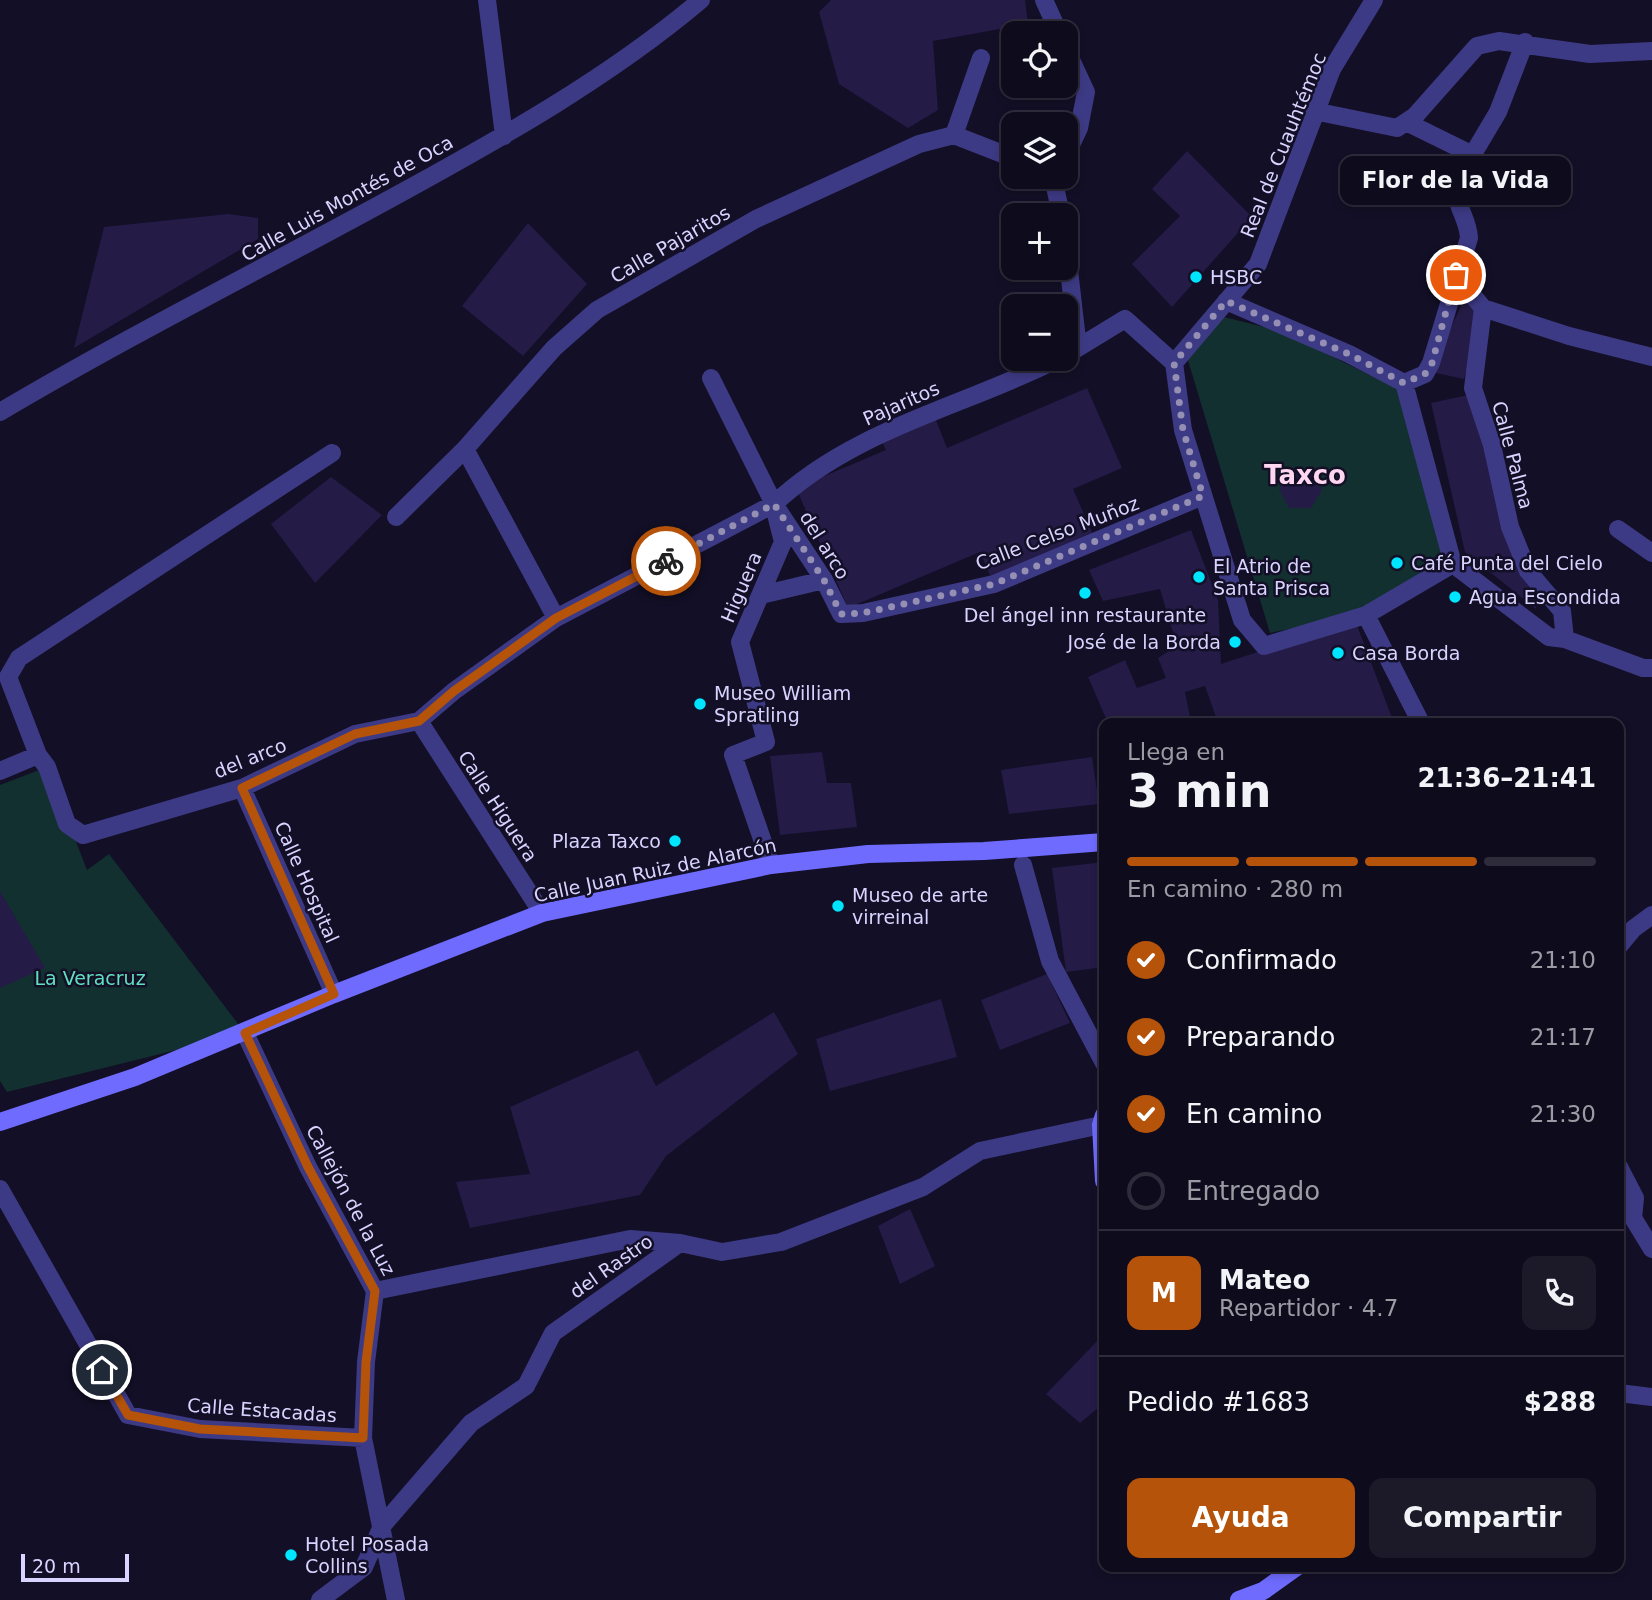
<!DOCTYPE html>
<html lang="es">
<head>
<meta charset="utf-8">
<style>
  :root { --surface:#0e0b1c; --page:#1c1929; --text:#f1f3f6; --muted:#9b9ba3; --line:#2e2b3b; --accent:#b45309 }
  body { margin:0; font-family:"DejaVu Sans",sans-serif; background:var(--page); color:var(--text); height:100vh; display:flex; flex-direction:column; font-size:26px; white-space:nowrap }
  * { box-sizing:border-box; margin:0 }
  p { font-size:23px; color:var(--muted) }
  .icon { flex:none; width:38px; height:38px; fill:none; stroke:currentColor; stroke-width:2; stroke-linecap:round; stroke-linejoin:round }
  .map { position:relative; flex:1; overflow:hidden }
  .drawer { position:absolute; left:1099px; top:718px; width:525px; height:854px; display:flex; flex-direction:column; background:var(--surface); border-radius:14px; box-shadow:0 4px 10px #0003,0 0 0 2px var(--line) }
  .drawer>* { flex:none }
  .fabs { position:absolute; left:1001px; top:21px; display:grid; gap:14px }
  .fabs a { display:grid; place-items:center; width:77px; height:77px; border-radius:14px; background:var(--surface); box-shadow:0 4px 10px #0003,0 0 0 2px var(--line); font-size:35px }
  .scale { position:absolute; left:21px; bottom:18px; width:108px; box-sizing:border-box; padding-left:7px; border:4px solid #d9d4ff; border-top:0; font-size:19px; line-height:24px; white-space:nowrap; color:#d9d4ff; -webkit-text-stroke:5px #130f26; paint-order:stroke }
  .pin { position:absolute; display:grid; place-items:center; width:60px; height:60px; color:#fff; margin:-30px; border:4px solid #fff; border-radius:50%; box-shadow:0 2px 7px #0007 }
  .courier { position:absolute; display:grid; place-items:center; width:70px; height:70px; margin:-35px; border:5px solid #b45309; border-radius:50%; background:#fff; color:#222; box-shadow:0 2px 9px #0007 }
  .bubble { position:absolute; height:49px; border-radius:14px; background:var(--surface); box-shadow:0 4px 10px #0003,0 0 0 2px var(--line); font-size:23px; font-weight:600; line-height:49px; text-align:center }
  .overview em { font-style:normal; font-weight:600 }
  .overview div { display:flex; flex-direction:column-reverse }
  .overview { display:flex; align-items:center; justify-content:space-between; height:119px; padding:0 28px }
  h1 { font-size:46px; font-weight:600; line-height:52px }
  .bar { display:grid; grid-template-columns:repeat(4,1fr); gap:10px 7px; align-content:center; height:84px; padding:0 28px }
  .bar i { height:9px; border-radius:5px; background:var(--line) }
  .bar .on { background:var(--accent) }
  .bar p { grid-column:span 4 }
  .line { display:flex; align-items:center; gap:18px; padding:0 28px; border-top:2px solid var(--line) }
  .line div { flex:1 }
  .round { display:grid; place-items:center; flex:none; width:74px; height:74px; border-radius:14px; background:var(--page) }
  ol { padding:0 28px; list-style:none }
  li { display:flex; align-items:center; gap:21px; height:77px }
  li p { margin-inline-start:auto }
  li .icon { padding:7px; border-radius:50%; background:var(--accent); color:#fff; stroke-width:4 }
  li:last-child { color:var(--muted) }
  li i { width:38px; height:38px; border:4px solid var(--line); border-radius:50% }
  .action { display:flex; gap:14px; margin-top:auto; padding:14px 28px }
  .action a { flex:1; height:80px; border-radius:14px; background:var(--accent); color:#fff; font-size:28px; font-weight:600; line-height:80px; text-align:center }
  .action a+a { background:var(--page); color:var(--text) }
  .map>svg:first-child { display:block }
</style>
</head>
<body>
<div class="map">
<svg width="1652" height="1600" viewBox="0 0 1652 1600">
  <rect width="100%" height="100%" fill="#130f26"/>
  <!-- green -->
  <path fill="#12302f" d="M1216 315 1280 331 1396 388 1447 557 1364 613 1270 633 1187 357Z
    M47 767 87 870 109 854 245 1033 7 1092 0 1081V785Z"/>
  <!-- building -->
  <path fill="#241b47" d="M831 0H1025L1028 24 933 41 938 110 908 128 839 84 819 12Z
    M1187 151 1252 217 1172 307 1132 264 1180 216 1152 189Z
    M228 214 258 218V239L74 348 104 227Z
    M528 223 587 284 523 356 462 306Z
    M1464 299 1475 304 1474 343 1464 379 1431 372Z
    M1087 388 1122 468 1073 489 1094 537 992 580 980 552 848 608 796 488 886 450 880 438 934 415 947 448Z
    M1468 395 1513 541 1537 599 1536 609 1465 552 1431 403Z
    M1290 470 1311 471 1322 490 1311 508H1289L1279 489Z
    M331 477 382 515 315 583 271 524Z
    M1191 530 1218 600 1221 664 1355 620 1394 723H1218L1205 686 1185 692 1190 717 1147 723H1108L1088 677 1125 660 1137 688 1166 678 1158 658 1177 646 1160 589 1103 601 1089 570Z
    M822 752 827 783H851L857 827 780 835 770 756Z
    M1092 757 1099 804 1009 814 1001 770Z
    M1104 862V967L1066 972 1052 868Z
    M0 891 45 968 0 988Z
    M1047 974 1070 1023 1000 1050 981 1000Z
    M941 999 957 1057 830 1091 816 1039Z
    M774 1012 798 1054 666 1156 640 1195 470 1228 456 1182 530 1174 510 1107 638 1050 656 1086Z
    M910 1209 935 1266 900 1284 878 1226Z
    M1104 1334V1403L1080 1423 1046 1394Z"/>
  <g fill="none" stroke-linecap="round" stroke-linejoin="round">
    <!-- street -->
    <path stroke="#3d3a85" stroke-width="18" d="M487 0 504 136
      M1044 0 1059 33
      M1374 0 1332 69 1258 264 1174 363 1183 430 1242 620 1264 646 1366 615 1453 564
      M1066 49 1086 92 1079 128 1066 155
      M1314 111 1397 128 1415 116 1477 46 1499 41 1590 54 1652 51
      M1408 123 1471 154
      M954 135 981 58
      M954 135 1013 158
      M1053 177 1061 215
      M1066 244 1078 348
      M1456 275 1483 308 1473 388 1492 445 1510 527 1528 571 1562 611 1565 639
      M1226 301 1349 354 1404 383 1453 564
      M1483 308 1569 336 1652 357
      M1066 355 1125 319 1174 363
      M711 378 774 504 824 580 841 614 863 613 994 584 1203 496
      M1404 383 1425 374 1431 363 1469 238C1468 216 1452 203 1457 181L1498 112 1525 42
      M0 412C130 335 266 267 399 194 503 137 610 77 701 0
      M465 449 556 618
      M332 453 19 658 8 677 38 755 47 767 67 824 83 835 242 788 355 734 419 721 454 691 556 618 774 504C853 429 963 407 1058 359
      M396 517 465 449 554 348 597 310 756 219 919 144 954 135
      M1618 529 1652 553
      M1453 564 1549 637 1565 639 1643 668H1652
      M761 595 824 580
      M1366 615 1421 723
      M419 721 542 913
      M0 771 38 755
      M242 788 334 994
      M771 865 733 755 766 742 740 642 783 542 777 518
      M1023 865 1050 961 1104 1063
      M1619 946 1633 929 1652 915
      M245 1033 308 1167 375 1291 366 1362 363 1438
      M1619 1167 1635 1198 1633 1218 1652 1249
      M0 1189 128 1415 200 1429 363 1438 396 1600
      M375 1291 630 1239 680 1243
      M1619 1393 1652 1397
      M320 1600 364 1567 382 1526 471 1423 526 1386 553 1333 680 1243 722 1252 781 1242 923 1187 980 1151 1101 1125"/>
    <!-- secondary -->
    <path stroke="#6f6bff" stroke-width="18" d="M1104 1115 1101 1125 1104 1181
      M0 1122 135 1077 334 994 542 913 771 865 868 854 984 851 1104 842
      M1239 1600 1263 1591 1298 1566"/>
  </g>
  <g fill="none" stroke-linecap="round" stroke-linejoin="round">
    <!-- done -->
    <path stroke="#948fb3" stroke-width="7" stroke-dasharray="0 12.6" d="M666 561 774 504 824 580 841 614 863 613 994 584 1203 496 1183 430 1174 363 1226 301 1349 354 1404 383 1425 374 1432 363 1456 275"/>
    <!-- route -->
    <path stroke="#b45309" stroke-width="9" d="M102 1370 128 1415 200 1429 363 1438 366 1362 375 1291 308 1167 245 1033 334 994 242 788 355 734 419 721 454 691 556 618 666 561"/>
  </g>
  <!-- markers -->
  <g fill="#00e5ff" stroke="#130f26" stroke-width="2.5">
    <circle cx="1196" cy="277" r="7"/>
    <circle cx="1397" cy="563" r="7"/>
    <circle cx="1199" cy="577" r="7"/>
    <circle cx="1085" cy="593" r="7"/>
    <circle cx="1455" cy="597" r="7"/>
    <circle cx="1235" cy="642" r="7"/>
    <circle cx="1338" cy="653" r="7"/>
    <circle cx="700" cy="704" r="7"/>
    <circle cx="675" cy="841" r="7"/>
    <circle cx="838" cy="906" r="7"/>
    <circle cx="291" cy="1555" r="7"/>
  </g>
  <g text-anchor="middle" stroke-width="5" stroke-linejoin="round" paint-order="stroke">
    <!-- street labels -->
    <g font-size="19" fill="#d9d4ff" stroke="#130f26">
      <text transform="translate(1283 145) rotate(-68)" y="7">Real de Cuauhtémoc</text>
      <text transform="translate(347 198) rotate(-29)" y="7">Calle Luis Montés de Oca</text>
      <text transform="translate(670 244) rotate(-30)" y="7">Calle Pajaritos</text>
      <text transform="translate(901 403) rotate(-24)" y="7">Pajaritos</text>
      <text transform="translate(1513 455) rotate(75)" y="7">Calle Palma</text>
      <text transform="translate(1057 533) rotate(-21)" y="7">Calle Celso Muñoz</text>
      <text transform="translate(825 545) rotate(58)" y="7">del arco</text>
      <text transform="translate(741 587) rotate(-67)" y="7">Higuera</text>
      <text transform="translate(250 758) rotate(-22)" y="7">del arco</text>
      <text transform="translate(498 806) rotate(57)" y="7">Calle Higuera</text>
      <text transform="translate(655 870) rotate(-12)" y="7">Calle Juan Ruiz de Alarcón</text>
      <text transform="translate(307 882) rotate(66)" y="7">Calle Hospital</text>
      <text transform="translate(351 1200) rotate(62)" y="7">Callejón de la Luz</text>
      <text transform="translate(611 1266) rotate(-35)" y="7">del Rastro</text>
      <text transform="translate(262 1410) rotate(4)" y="7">Calle Estacadas</text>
    </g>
    <!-- poi labels -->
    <g font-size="19" fill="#d9d4ff" stroke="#130f26" text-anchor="start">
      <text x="1210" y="284">HSBC</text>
      <text x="1411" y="570">Café Punta del Cielo</text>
      <text x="1213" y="573">El Atrio de<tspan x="1213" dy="22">Santa Prisca</tspan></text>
      <text x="1469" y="604">Agua Escondida</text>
      <text x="1085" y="622" text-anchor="middle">Del ángel inn restaurante</text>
      <text x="1221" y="649" text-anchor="end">José de la Borda</text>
      <text x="1352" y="660">Casa Borda</text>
      <text x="714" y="700">Museo William<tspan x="714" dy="22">Spratling</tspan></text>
      <text x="661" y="848" text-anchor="end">Plaza Taxco</text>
      <text x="852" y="902">Museo de arte<tspan x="852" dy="22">virreinal</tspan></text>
      <text x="305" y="1551">Hotel Posada<tspan x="305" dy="22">Collins</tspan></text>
    </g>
    <!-- park labels -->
    <g font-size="19" fill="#5fe0c0" stroke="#130f26">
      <text x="90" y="985">La Veracruz</text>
    </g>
    <!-- district labels -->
    <g font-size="26" font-weight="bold" fill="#ffd6f0" stroke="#130f26">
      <text x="1305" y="484">Taxco</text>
    </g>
  </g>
</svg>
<div class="fabs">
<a><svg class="icon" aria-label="locate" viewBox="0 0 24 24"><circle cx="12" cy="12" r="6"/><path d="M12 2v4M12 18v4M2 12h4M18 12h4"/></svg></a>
<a><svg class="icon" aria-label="layers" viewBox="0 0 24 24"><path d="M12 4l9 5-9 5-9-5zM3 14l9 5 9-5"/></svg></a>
<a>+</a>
<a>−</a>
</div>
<div class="scale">20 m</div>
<div class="pin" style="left:1456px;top:275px;background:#ea580c"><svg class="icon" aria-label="bag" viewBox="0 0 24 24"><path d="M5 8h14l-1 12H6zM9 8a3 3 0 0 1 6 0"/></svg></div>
<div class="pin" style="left:102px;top:1370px;background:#1f2937"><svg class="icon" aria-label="home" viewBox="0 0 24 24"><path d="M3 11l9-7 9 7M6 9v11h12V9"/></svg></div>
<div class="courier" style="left:666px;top:561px"><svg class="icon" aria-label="bike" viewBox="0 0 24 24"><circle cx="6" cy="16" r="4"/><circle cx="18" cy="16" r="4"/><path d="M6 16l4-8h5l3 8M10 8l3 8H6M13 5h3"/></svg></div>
<div class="bubble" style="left:1340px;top:156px;width:231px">Flor de la Vida</div>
<section class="drawer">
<div class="overview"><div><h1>3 min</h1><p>Llega en</p></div><em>21:36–21:41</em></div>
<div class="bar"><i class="on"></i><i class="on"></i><i class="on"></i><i></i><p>En camino · 280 m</p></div>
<ol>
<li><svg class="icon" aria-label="check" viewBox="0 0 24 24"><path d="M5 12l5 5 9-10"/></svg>Confirmado<p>21:10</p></li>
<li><svg class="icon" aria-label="check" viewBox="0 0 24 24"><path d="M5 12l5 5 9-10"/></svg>Preparando<p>21:17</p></li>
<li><svg class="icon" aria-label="check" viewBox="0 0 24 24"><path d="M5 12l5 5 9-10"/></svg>En camino<p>21:30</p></li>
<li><i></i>Entregado</li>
</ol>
<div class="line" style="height:126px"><b class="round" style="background:var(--accent);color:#fff">M</b><div><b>Mateo</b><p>Repartidor · 4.7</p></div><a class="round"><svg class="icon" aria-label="phone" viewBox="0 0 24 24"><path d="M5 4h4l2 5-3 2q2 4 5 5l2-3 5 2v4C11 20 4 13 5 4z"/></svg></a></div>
<div class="line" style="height:91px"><div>Pedido #1683</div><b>$288</b></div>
<div class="action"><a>Ayuda</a><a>Compartir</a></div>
</section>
</div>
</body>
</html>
